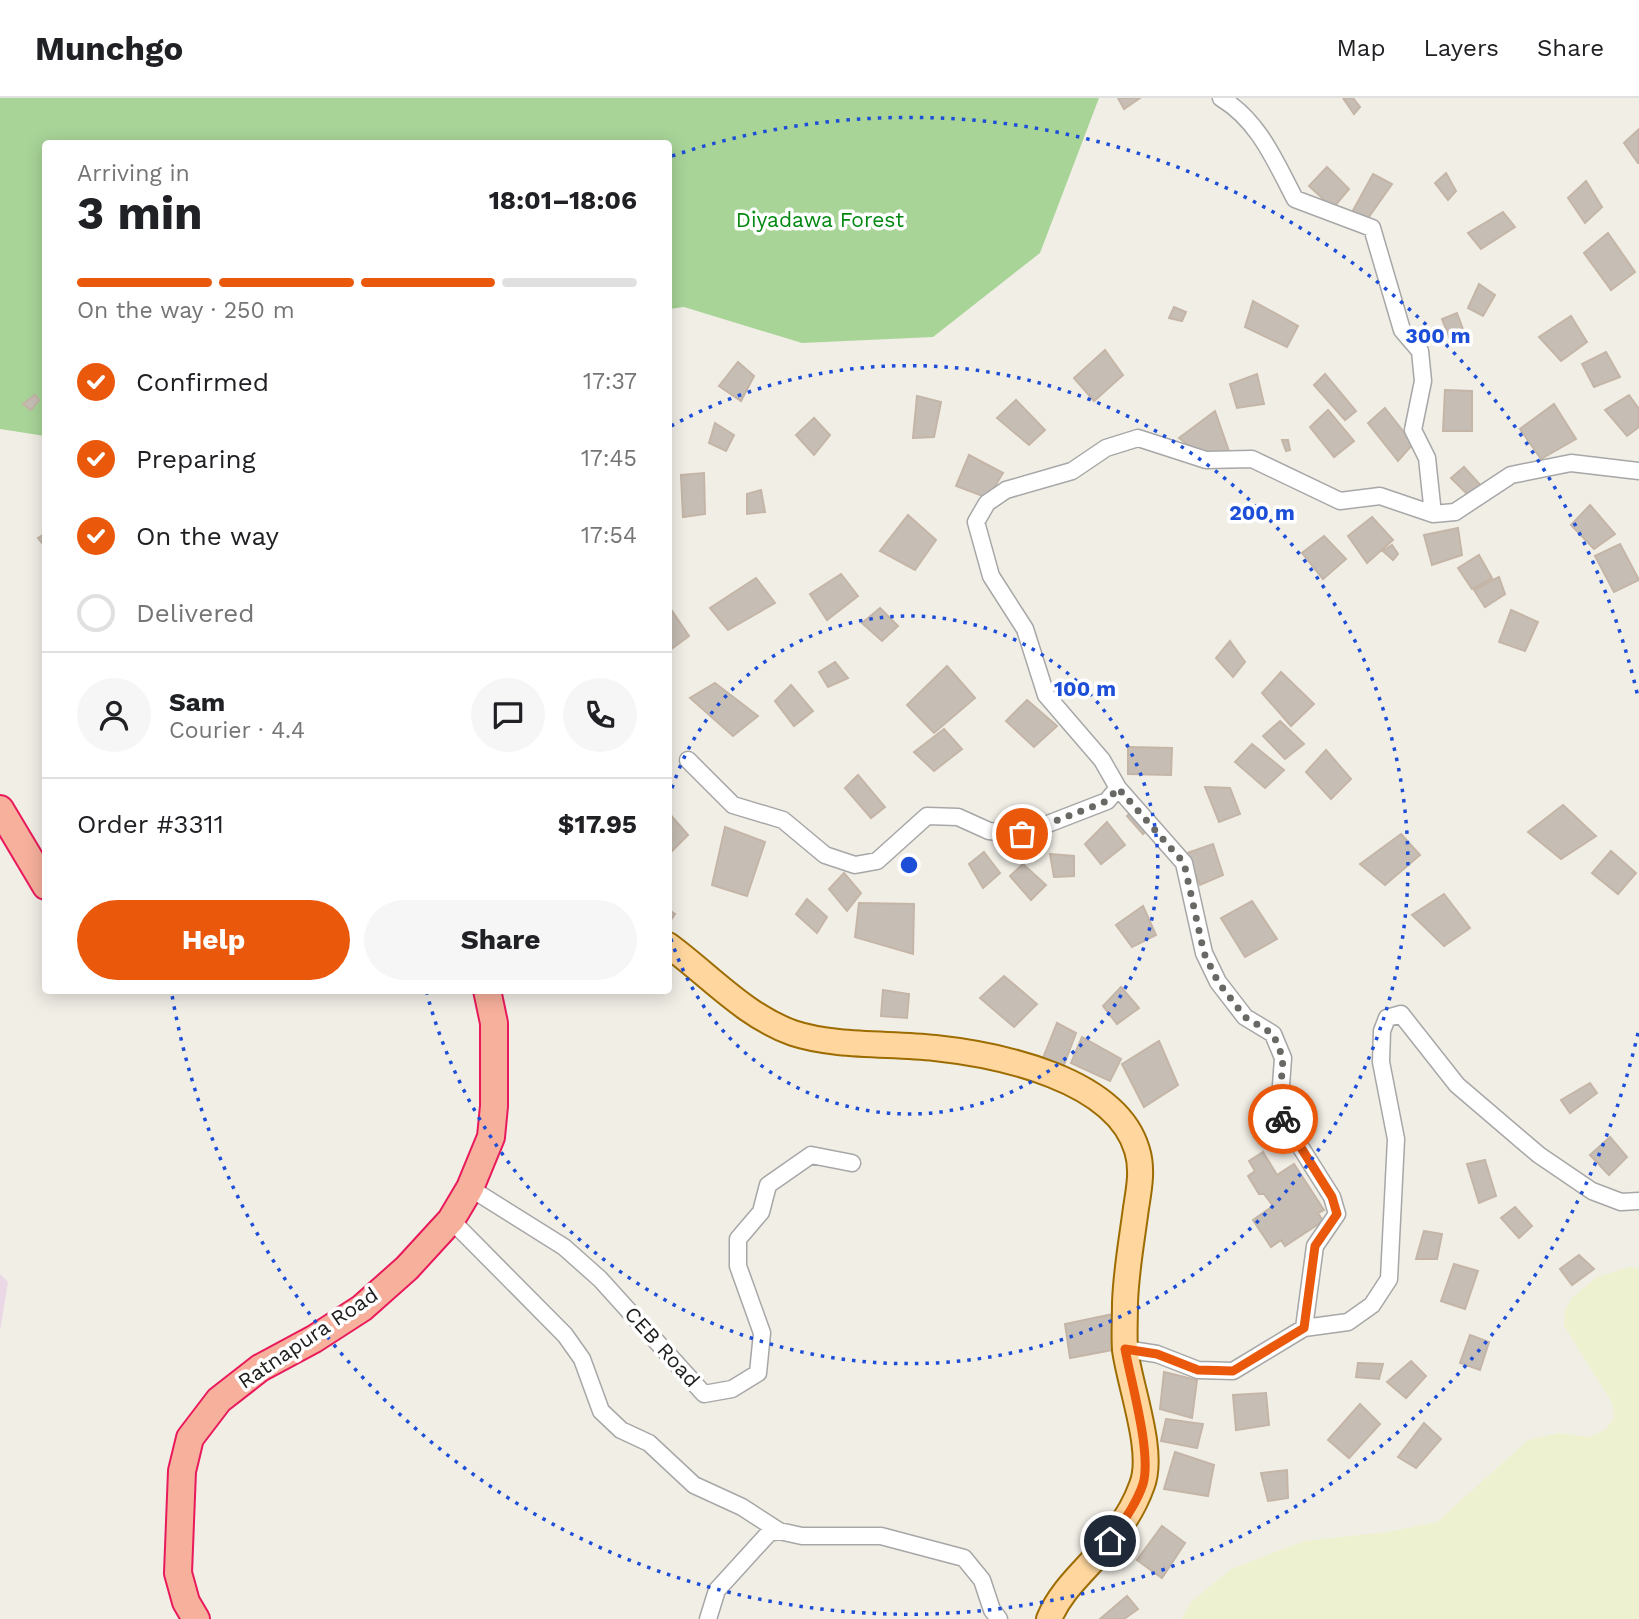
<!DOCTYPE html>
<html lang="en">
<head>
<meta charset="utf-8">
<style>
  :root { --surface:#fff; --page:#f6f6f6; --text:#202124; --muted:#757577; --line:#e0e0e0; --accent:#ea580c }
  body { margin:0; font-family:"Work Sans",sans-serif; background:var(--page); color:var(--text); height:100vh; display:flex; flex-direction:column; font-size:26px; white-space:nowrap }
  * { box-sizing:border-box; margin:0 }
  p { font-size:23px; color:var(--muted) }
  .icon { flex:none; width:38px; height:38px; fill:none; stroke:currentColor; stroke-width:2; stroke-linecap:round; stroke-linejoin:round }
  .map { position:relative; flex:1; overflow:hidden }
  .details { position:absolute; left:42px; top:42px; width:630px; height:854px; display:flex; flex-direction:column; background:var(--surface); border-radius:7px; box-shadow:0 4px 18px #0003 }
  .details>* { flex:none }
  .pin { position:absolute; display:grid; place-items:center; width:60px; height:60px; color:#fff; margin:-30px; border:4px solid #fff; border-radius:50%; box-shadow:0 2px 7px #0007 }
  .courier { position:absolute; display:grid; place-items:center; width:70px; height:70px; margin:-35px; border:5px solid #ea580c; border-radius:50%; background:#fff; color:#222; box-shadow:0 2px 9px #0007 }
  .overview em { font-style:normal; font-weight:700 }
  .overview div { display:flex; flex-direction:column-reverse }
  .overview { display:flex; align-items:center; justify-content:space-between; height:119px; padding:0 35px }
  h1 { font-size:46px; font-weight:700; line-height:52px }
  .bar { display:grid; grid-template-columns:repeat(4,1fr); gap:10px 7px; align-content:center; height:84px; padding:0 35px }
  .bar i { height:9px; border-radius:5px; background:var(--line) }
  .bar .current { background:var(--accent) }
  .bar p { grid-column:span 4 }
  .line { display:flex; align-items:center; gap:18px; padding:0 35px; border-top:2px solid var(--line) }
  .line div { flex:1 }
  .round { display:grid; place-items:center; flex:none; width:74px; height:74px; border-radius:37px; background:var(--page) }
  ol { padding:0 35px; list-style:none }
  li { display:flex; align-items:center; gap:21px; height:77px }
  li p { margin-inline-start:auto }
  li .icon { padding:7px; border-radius:50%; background:var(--accent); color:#fff; stroke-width:4 }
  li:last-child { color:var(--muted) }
  li i { width:38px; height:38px; border:4px solid var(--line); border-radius:50% }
  .primary-button { display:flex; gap:14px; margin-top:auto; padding:14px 35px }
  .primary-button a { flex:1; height:80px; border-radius:42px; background:var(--accent); color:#fff; font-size:28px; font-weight:700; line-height:80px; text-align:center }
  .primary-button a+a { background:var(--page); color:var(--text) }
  header { display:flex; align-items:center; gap:42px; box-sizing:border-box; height:98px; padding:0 35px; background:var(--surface); border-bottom:2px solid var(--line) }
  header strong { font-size:33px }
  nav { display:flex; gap:38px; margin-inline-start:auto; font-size:24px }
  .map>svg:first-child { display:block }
</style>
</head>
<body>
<header>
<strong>Munchgo</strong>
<nav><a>Map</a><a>Layers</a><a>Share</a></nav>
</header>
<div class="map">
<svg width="1639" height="1521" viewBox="0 0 1639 1521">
  <rect width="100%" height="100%" fill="#f1eee6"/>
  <!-- industrial -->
  <path fill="#ebd8e7" d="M0 1176 8 1184 0 1233Z"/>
  <!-- farmland -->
  <path fill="#eef1d0" d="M1629 1169 1639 1170V1521H1181L1192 1503 1231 1471 1304 1443 1387 1434 1437 1424 1528 1342 1559 1335 1590 1339 1605 1332 1614 1320 1612 1305 1564 1228 1565 1212 1573 1199 1597 1179Z"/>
  <!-- forest -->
  <path fill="#a8d498" d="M0 0H1099L1040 155 933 239 802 245 684 209 669 211 668 46H46L45 338 0 331Z"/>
  <!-- building -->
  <path fill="#c6beb5" stroke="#c4b5a7" stroke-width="2" d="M1118 0H1140L1124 11Z
    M1343 0H1353L1360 9 1354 16Z
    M1639 31V65H1638L1624 45Z
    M1327 69 1349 91 1333 110 1309 88Z
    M1446 75 1456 93 1448 102 1435 85Z
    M1373 76 1392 86 1366 123 1350 118Z
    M1586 83 1602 109 1585 125 1568 100Z
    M1503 114 1515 129 1481 151 1468 135Z
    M1608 135 1635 174 1611 192 1584 155Z
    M1479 186 1495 197 1483 218 1468 210Z
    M1253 203 1298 228 1287 249 1245 229Z
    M1174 209 1186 214 1182 223 1169 220Z
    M1457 215 1467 242 1452 246 1442 221Z
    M1571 218 1587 244 1561 263 1539 239Z
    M1105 252 1123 277 1094 303 1074 280Z
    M1606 254 1620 279 1594 289 1582 266Z
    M738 264 754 278 741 303 719 288Z
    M1257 276 1264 306 1237 310 1230 286Z
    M1325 276 1356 313 1345 322 1314 287Z
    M1445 292 1472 293V333H1443Z
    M35 297 39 302 31 312 23 306Z
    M1629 297 1639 311V329L1627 338 1605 312Z
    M917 298 941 304 934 339 913 340Z
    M1016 302 1045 332 1029 347 997 320Z
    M1554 306 1576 341 1541 361 1520 331Z
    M1385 310 1413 346 1398 363 1368 325Z
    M1328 312 1354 343 1334 359 1310 329Z
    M1215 313 1230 356 1203 358 1179 340Z
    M814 320 830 337 814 357 796 337Z
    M715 325 734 337 726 353 709 345Z
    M1282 342H1288L1290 352 1286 353Z
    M969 357 1003 375 988 400 956 388Z
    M1464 369 1483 390 1471 400 1451 380Z
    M704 375 705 416 683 419 681 377Z
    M761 392 765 414 747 416V396Z
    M1590 407 1615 436 1594 451 1571 427Z
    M908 417 936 442 915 472 880 453Z
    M1372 419 1393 442 1367 465 1348 438Z
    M1458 430 1462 457 1432 467 1424 437Z
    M46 435V450L38 440Z
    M1324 438 1346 461 1323 481 1302 455Z
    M1620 446 1639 482 1614 494 1595 458Z
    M1392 447 1398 456 1393 462 1383 453Z
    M1479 457 1492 480 1472 491 1458 470Z
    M841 476 858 498 827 522 810 496Z
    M1499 479 1505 496 1485 509 1474 492Z
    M756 480 775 505 728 532 710 510Z
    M668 507 689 538 670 552 668 550Z
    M880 510 898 528 882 543 862 525Z
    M1511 512 1538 524 1525 553 1499 544Z
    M1230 543 1245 564 1233 579 1216 560Z
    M835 564 848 580 828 589 819 574Z
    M947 568 975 600 934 635 907 607Z
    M1281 574 1314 606 1291 628 1262 595Z
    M715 585 758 618 733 638 690 600Z
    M791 587 813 613 794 628 775 603Z
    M1027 602 1057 628 1034 649 1006 623Z
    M1280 623 1304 646 1285 661 1263 638Z
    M944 631 962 651 934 673 914 654Z
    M1252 646 1284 672 1265 690 1235 664Z
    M1128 649 1172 650 1171 677 1128 676Z
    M1326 652 1351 681 1331 701 1306 674Z
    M858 677 885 709 871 720 845 690Z
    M1205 689 1230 690 1240 716 1219 724Z
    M1563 707 1596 738 1561 761 1528 734Z
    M1133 712 1150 730 1143 736 1127 718Z
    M668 714 688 737 668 757Z
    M1107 724 1125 747 1101 766 1085 746Z
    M725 729 765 744 747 798 712 787Z
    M1401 736 1420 757 1385 787 1360 766Z
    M1213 746 1223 777 1200 787 1187 755Z
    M1611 753 1636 775 1618 796 1592 775Z
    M984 754 1000 775 983 790 969 766Z
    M1050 756 1074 758V778L1054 779Z
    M1023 766 1046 787 1031 802 1010 778Z
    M844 775 861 795 847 813 829 791Z
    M1444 796 1470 830 1444 848 1412 817Z
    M807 801 827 819 817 835 796 816Z
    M1252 803 1277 841 1245 859 1221 820Z
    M859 805 914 806 913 856 855 839Z
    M1143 808 1156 837 1132 849 1116 827Z
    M668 811 675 816 668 826Z
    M1004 878 1037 906 1014 929 980 900Z
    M1121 889 1139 910 1117 926 1103 908Z
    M883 892 909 896 907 920 881 918Z
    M1057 925 1076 935 1062 972 1041 965Z
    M1082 939 1121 961 1110 983 1071 965Z
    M1159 943 1178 987 1144 1009 1122 966Z
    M1590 985 1597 995 1570 1015 1561 1002Z
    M1610 1039 1627 1059 1609 1077 1590 1057Z
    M1263 1054 1277 1077 1294 1066 1324 1112 1318 1115 1323 1123 1285 1148 1281 1142 1271 1149 1253 1122 1273 1108 1264 1096H1259L1248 1078 1255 1073 1249 1063Z
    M1485 1062 1496 1098 1479 1105 1467 1066Z
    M1515 1109 1532 1128 1519 1140 1501 1120Z
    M1424 1133 1442 1136 1437 1161H1416Z
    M1579 1157 1594 1171 1572 1187 1560 1171Z
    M1454 1166 1478 1173 1465 1211 1441 1203Z
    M1113 1216 1118 1251 1070 1260 1065 1226Z
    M1470 1237 1489 1244 1480 1272 1460 1265Z
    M1411 1263 1426 1278 1406 1300 1387 1284Z
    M1358 1265 1383 1266 1379 1281 1356 1279Z
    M1164 1274 1197 1282 1192 1320 1160 1311Z
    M1266 1295 1269 1327 1236 1332 1233 1297Z
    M1360 1306 1380 1326 1349 1360 1328 1342Z
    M1166 1321 1203 1326 1197 1350 1161 1343Z
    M1424 1325 1441 1341 1416 1370 1398 1359Z
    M1175 1354 1214 1367 1208 1398 1164 1391Z
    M1287 1372 1288 1400 1268 1403 1261 1375Z
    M1162 1428 1185 1445 1162 1480 1137 1462Z
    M1127 1498 1138 1511 1124 1521H1100Z"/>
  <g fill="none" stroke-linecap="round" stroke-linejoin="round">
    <defs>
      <path id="minor" d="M1221 0C1259 23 1275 63 1295 101L1372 130 1402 232 1420 253 1423 283 1413 332 1427 360 1433 416
        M688 662 733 707 783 722 825 757 855 767 877 763 927 718 958 719 989 733 1022 736 1107 703 1118 690
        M470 1090 564 1149 600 1181 704 1296 732 1291 758 1275 762 1235 738 1168V1141L761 1114 768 1087 811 1057 852 1065
        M451 1122 565 1237 582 1261 601 1313 621 1332 649 1345 694 1387 742 1409 779 1433
        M1304 1230 1315 1148 1337 1116 1332 1099 1279 1015 1283 960 1273 936 1245 919 1218 884 1204 855 1184 765 1118 690 1102 662 1046 597 1025 531 991 478 976 424 987 405 1006 392 1072 373 1106 350 1138 340 1206 362 1252 361 1340 403 1380 398 1433 416 1455 414 1511 377 1571 365 1639 373
        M1125 1251 1157 1256 1198 1272 1233 1273 1304 1230 1348 1224 1372 1207 1389 1181 1396 1041 1381 964 1382 933 1387 920 1401 916 1457 987 1539 1057 1592 1093 1621 1104 1639 1103
        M708 1521 717 1492 769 1435 779 1433 802 1438H881L964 1460 982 1482 992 1512 999 1521"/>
      <path id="primary" d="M668 847C709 877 745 918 793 935 835 949 891 945 935 950 1000 957 1116 981 1137 1052 1143 1071 1139 1091 1136 1110 1132 1141 1126 1173 1125 1205 1125 1220 1124 1237 1125 1252 1130 1289 1155 1354 1142 1387 1135 1407 1123 1426 1110 1442 1090 1469 1062 1489 1049 1521"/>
      <path id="trunk" d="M0 711 46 788
        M196 1521 186 1504 178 1475 182 1373 190 1340 219 1302 260 1270 314 1241 362 1210 407 1170 451 1122 470 1090 491 1039 494 1008V925L487 892"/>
    </defs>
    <!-- minor casing -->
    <use href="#minor" stroke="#a7a7a7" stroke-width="19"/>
    <!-- primary casing -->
    <use href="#primary" stroke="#9d6c00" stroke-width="28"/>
    <!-- trunk casing -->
    <use href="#trunk" stroke="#e91a5c" stroke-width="30"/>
    <!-- minor -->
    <use href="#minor" stroke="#fff" stroke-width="16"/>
    <!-- primary -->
    <use href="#primary" stroke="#ffd79e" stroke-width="24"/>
    <!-- trunk -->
    <use href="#trunk" stroke="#f6b09c" stroke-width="26"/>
  </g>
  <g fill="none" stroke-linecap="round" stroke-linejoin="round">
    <!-- done -->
    <path stroke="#696865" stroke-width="7" stroke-dasharray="0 12.6" d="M1022 736 1107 703 1118 690 1184 765 1204 855 1218 884 1245 919 1273 936 1283 960 1279 1015 1283 1021"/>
    <!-- route -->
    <path stroke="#ea580c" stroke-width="9" d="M1110 1443C1122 1425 1136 1407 1143 1386 1152 1356 1131 1284 1125 1251L1157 1256 1198 1272 1233 1273 1304 1230 1315 1148 1337 1116 1332 1099 1283 1021"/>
  </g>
  <!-- distance rings -->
  <g fill="none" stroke="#1d4ed8" stroke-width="3.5" stroke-dasharray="3.5 7">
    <path d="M669 700A249 249 0 1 1 669 834"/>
    <path d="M671 328A499 499 0 1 1 427 896"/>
    <path d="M1638 935A748 748 0 0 1 172 897M672 58A748 748 0 0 1 1638 599"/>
  </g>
  <g text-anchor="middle" stroke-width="7" stroke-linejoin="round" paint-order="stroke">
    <!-- park labels -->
    <g font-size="21" fill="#038912" stroke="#fff">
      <text x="820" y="129">Diyadawa Forest</text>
    </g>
    <!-- street labels -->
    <g font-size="21" fill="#202020" stroke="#fff">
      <text transform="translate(308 1240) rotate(-34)" y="7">Ratnapura Road</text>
      <text transform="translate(662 1249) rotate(48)" y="7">CEB Road</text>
    </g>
  </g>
  <circle cx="909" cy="767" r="10" fill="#1d4ed8" stroke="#fff" stroke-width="3.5"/>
  <g font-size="21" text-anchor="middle" font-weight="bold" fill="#1d4ed8" stroke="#fff" stroke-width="7" stroke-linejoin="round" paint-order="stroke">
    <text x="1438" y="245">300 m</text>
    <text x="1262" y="422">200 m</text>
    <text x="1085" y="598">100 m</text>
  </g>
</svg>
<div class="pin" style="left:1022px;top:736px;background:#ea580c"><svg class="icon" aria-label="bag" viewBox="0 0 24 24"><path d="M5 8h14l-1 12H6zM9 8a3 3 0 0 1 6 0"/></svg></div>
<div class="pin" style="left:1110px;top:1443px;background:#1f2937"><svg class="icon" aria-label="home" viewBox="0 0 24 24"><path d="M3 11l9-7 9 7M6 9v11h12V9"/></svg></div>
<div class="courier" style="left:1283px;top:1021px"><svg class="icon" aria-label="bike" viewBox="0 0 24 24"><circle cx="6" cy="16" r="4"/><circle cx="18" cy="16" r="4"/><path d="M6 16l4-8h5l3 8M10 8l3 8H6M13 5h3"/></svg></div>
<section class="details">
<div class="overview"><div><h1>3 min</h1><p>Arriving in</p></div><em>18:01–18:06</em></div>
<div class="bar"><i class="current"></i><i class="current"></i><i class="current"></i><i></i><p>On the way · 250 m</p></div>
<ol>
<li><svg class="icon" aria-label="check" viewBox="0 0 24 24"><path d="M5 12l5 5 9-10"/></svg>Confirmed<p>17:37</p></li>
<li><svg class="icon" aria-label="check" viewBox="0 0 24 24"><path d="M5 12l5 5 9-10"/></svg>Preparing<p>17:45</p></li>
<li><svg class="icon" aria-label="check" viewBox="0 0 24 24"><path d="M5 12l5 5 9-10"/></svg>On the way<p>17:54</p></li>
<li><i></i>Delivered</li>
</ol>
<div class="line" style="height:126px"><a class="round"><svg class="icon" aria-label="person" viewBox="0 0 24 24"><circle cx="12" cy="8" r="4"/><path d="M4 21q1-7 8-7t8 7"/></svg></a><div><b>Sam</b><p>Courier · 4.4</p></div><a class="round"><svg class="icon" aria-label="chat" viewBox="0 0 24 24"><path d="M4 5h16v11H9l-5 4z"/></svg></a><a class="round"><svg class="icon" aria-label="phone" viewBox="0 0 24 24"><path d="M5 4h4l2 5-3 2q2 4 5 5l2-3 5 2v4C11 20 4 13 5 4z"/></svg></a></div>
<div class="line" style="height:91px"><div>Order #3311</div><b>$17.95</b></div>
<div class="primary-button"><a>Help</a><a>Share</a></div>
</section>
</div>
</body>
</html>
